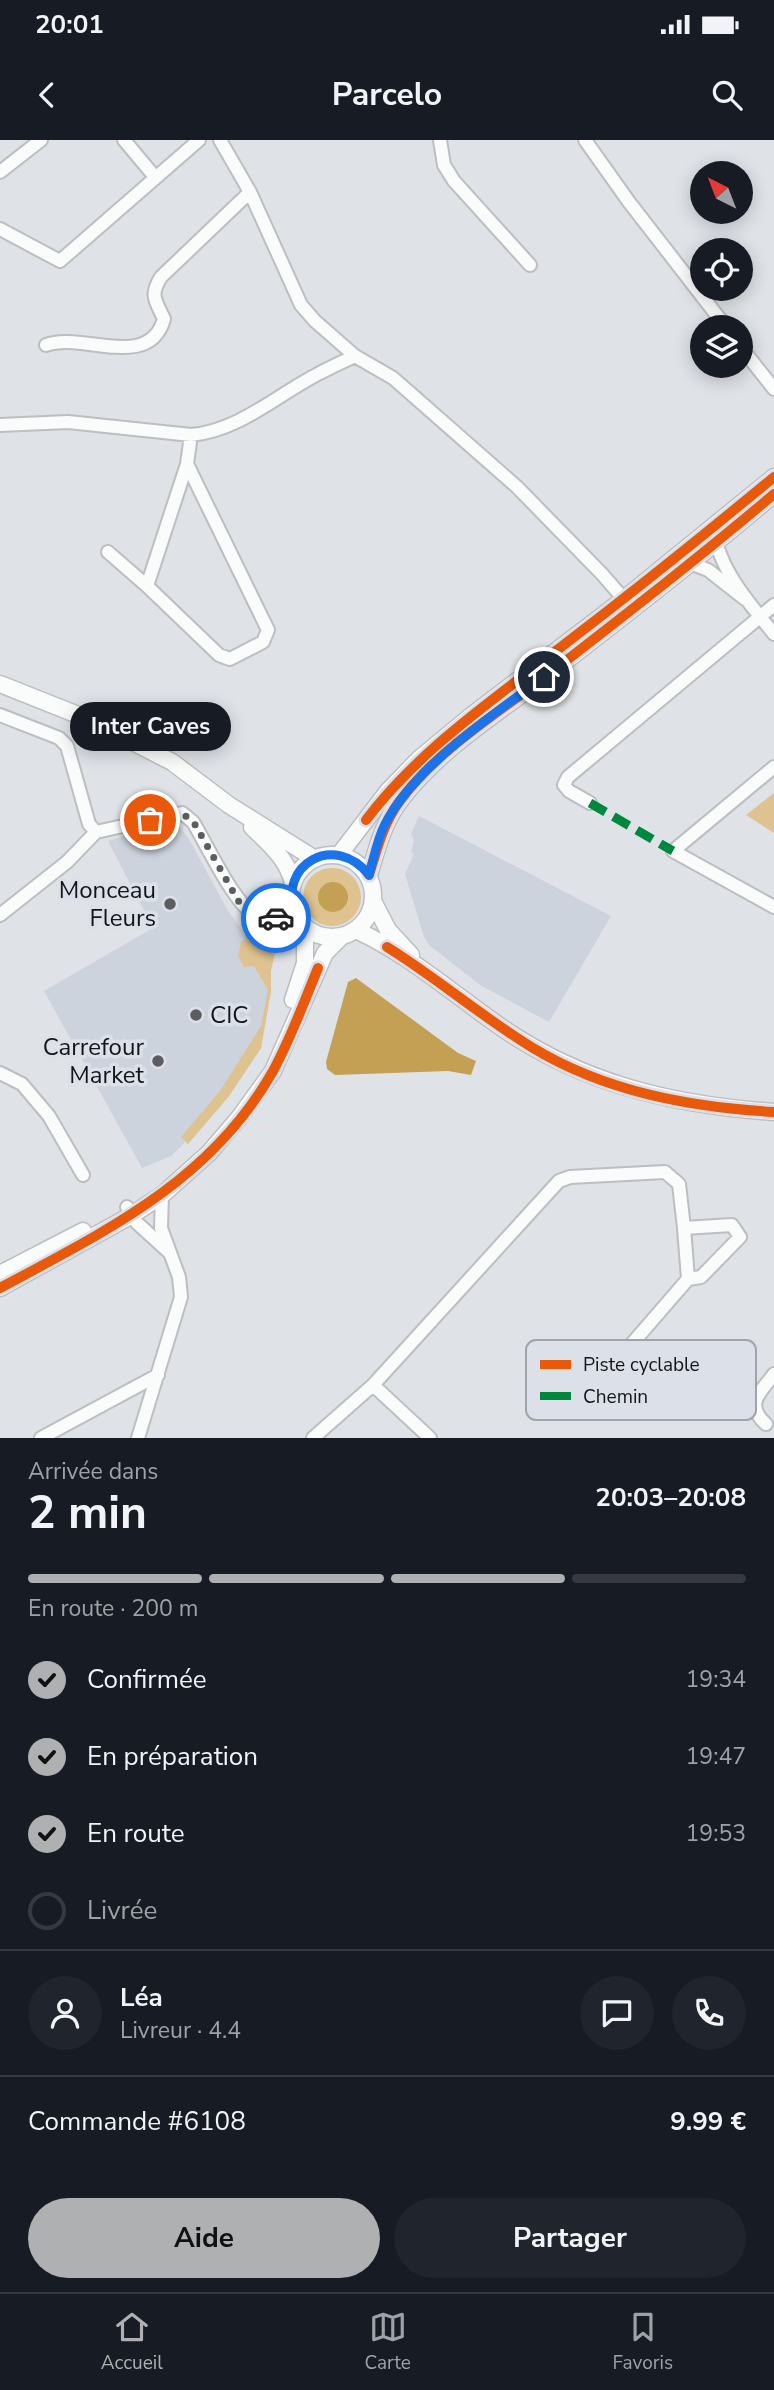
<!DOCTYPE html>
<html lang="fr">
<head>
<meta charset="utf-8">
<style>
  :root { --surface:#171b24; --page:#20242c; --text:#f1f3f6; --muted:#9ea1a6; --line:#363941; --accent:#aeb0b2 }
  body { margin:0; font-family:"Nunito Sans",sans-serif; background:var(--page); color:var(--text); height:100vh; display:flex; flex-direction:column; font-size:26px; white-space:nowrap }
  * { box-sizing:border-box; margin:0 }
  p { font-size:23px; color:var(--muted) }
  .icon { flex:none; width:38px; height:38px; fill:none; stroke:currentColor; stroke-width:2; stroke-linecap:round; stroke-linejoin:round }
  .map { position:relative; height:1298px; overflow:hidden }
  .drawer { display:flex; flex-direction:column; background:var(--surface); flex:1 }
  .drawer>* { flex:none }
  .needle { width:46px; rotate:318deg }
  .buttons { position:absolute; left:690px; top:21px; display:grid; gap:14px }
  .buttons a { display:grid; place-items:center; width:63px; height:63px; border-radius:50%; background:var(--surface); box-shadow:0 4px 18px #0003; font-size:35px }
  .pin { position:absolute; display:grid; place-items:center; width:60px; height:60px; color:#fff; margin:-30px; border:4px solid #fff; border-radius:50%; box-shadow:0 2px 7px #0007 }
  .courier { position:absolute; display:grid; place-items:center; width:70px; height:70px; margin:-35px; border:5px solid #1a73e8; border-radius:50%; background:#fff; color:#222; box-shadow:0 2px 9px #0007 }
  .bubble { position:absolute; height:49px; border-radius:24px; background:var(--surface); box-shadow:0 4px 18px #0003; font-size:23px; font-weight:700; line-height:49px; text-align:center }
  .overview em { font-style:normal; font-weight:700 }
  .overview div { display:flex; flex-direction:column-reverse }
  .overview { display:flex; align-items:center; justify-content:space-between; height:119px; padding:0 28px }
  h1 { font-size:46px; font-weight:700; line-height:52px }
  .bar { display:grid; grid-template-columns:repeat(4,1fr); gap:10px 7px; align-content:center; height:84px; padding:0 28px }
  .bar i { height:9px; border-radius:5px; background:var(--line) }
  .bar .selected { background:var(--accent) }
  .bar p { grid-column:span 4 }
  .line { display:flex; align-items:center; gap:18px; padding:0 28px; border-top:2px solid var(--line) }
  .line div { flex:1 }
  .round { display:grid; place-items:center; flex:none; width:74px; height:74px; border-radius:37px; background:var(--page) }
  ol { padding:0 28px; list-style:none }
  li { display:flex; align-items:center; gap:21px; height:77px }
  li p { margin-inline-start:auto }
  li .icon { padding:7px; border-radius:50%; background:var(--accent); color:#111; stroke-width:4 }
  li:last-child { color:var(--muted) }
  li i { width:38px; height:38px; border:4px solid var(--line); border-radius:50% }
  .cta { display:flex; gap:14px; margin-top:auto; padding:14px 28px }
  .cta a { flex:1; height:80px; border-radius:42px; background:var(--accent); color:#111; font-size:28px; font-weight:700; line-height:80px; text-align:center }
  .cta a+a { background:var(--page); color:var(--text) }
  .status { display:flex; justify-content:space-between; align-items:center; height:49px; padding:0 35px; background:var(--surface); direction:ltr }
  .status svg { height:19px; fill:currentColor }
  header { display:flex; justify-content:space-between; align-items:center; height:91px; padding:0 28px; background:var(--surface); font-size:32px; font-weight:700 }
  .menu { display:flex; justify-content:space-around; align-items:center; height:98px; border-top:2px solid var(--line); background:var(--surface); font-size:19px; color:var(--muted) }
  .menu a { display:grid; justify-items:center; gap:4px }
  .menu .selected { color:var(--accent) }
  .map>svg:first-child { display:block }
</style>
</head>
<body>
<div class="status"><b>20:01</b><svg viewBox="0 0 49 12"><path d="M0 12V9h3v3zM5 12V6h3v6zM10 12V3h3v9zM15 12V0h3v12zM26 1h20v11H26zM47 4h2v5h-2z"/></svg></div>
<header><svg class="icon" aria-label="back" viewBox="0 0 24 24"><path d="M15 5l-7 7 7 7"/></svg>Parcelo<svg class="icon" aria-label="search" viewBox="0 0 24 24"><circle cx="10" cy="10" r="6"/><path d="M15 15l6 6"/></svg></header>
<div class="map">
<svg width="774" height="1298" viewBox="0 0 774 1298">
  <rect width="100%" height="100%" fill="#dfe2e6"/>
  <!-- built -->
  <path fill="#cdd3dc" d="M419 676 611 776 549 882 480 845 429 805 424 797 405 734 414 714 411 712 414 700 411 694Z
    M172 681 177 683 189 699 227 769 271 831V851L261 908 229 956 188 1004 185 1002 171 1016 142 1028 44 851 153 788 108 701Z"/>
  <!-- green -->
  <path fill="#dec290" d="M774 653V693L746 675Z
    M303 757a29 29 0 1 1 58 0a29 29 0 1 1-58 0Z
    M253 793 279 795 271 831V851L261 908 229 956 188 1004 181 997 220 951 261 886 268 850 254 826 244 827 238 816 241 802Z"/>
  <!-- water -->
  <path fill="#c4a054" d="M318 757a15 15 0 1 1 30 0a15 15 0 1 1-30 0Z
    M356 838 458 913 476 921 471 935 448 931 335 935 327 929 326 922 348 842Z"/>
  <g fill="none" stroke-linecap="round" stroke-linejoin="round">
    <defs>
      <path id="street" d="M124 0 155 37
        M220 0 250 52 301 165 315 181 355 216 393 238 517 347 602 434 628 464
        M440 0 444 25 454 41 530 125
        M585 0 629 62 726 187
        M0 32 41 0
        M0 89 60 121 199 0
        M46 205C81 191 149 232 164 179 156 161 149 156 161 137L250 52
        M740 206 774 249
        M0 285 68 282 191 295C238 291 276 256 316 235 329 228 342 222 355 216
        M187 324 268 490 263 502 230 519 219 515 147 446 187 324 191 295
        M709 402H716C726 438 751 465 774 494
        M108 412 147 446
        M691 417 690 423 708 430 745 459
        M0 575 59 598 67 606 89 684 96 692
        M774 627 673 711 774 767
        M590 663 569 651 564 645 568 637 774 465
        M0 775 67 722 96 692 182 673 193 682C206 703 236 768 257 776 270 781 283 777 295 775
        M0 933 22 944 49 976 83 1035
        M127 1067 137 1083 169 1112
        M732 1085 740 1097 701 1137 688 1139 684 1088Z
        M610 1231 588 1211 583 1212 561 1236 562 1242 579 1258H585L688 1139
        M373 1245 430 1298
        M766 1284C744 1264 760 1253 774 1234
        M41 1298 158 1235
        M138 1298 181 1157 179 1137 161 1088 162 1055
        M313 1298 373 1245 559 1041 570 1037 665 1032 679 1044 684 1088"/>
      <path id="secondary" d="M0 544 88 579 172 622 229 665 315 719
        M252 687C269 704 287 718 293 743
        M291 756a41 41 0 1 1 82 0a41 41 0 1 1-82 0Z
        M339 715 388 651 419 619 471 576 624 459 774 337
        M369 735C377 709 383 684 399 662 436 611 499 572 549 534 625 475 701 416 774 354
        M374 763 388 790 411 815
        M356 790C408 814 451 852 498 885 582 944 673 965 774 972
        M293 860 305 823V788
        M0 1134 83 1091
        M0 1148 132 1075 162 1055 209 1013 239 978 273 931 325 813 341 797"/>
    </defs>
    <!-- street casing -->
    <use href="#street" stroke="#bcbec1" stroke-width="16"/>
    <!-- secondary casing -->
    <use href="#secondary" stroke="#bcbec1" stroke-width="19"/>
    <!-- street -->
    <use href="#street" stroke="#fafbfb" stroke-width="12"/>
    <!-- secondary -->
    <use href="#secondary" stroke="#fafbfb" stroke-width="16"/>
    <!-- quiet -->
    <path stroke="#00873e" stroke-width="9" stroke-dasharray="18 9" stroke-linecap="butt" d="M590 663 673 711"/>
    <defs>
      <path id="cycleway" d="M366 680C419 610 492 561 561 507 633 452 704 395 774 337
        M369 735C377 709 383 684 399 662 436 611 499 572 549 534 625 475 701 416 774 354
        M387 807C437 838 482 877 533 908 606 952 690 967 774 972
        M0 1148C106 1091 211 1041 273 931 291 898 304 862 318 828"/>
    </defs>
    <!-- cycleway casing -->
    <use href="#cycleway" stroke="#dce1e9" stroke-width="15"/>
    <!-- cycleway -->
    <use href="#cycleway" stroke="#e8590c" stroke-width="10"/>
  </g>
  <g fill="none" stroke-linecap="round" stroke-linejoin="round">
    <!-- done -->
    <path stroke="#5b5d60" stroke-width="7" stroke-dasharray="0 12.6" d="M150 680 181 673 193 681 239 762 256 776 276 778"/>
    <!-- route -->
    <path stroke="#1a73e8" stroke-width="9" d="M276 778 295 775C277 724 335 692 369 735 374 718 377 699 385 684 416 625 492 576 544 537"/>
  </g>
  <!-- markers -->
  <g fill="#5b5d60" stroke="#dce1e9" stroke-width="2.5">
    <circle cx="170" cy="764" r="7"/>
    <circle cx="196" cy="875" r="7"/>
    <circle cx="158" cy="921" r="7"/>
  </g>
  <g text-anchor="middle" stroke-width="7" stroke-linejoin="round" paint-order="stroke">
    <!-- poi labels -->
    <g font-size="24" fill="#141518" stroke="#dce1e9" text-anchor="end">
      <text x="156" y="758">Monceau<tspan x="156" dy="28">Fleurs</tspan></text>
      <text x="210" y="883" text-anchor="start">CIC</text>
      <text x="144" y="915">Carrefour<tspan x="144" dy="28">Market</tspan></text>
    </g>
  </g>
  <!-- legend -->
  <rect x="526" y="1200" width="230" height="80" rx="10" fill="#dce1e9" stroke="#a0a4aa" stroke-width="2"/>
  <rect x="540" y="1220" width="31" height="9" fill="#e8590c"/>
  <rect x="540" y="1252" width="31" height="8" fill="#00873e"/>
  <g font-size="19" fill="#141518">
    <text x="583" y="1231">Piste cyclable</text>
    <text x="583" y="1263">Chemin</text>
  </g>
</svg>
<div class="buttons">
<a><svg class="needle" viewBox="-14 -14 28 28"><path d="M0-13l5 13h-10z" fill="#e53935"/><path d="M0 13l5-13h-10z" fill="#9ea1a6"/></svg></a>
<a><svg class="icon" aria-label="locate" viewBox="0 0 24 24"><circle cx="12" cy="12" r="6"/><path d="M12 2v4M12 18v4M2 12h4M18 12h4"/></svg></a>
<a><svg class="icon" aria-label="layers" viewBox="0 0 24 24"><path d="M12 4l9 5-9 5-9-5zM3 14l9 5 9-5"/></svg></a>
</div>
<div class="pin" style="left:150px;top:680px;background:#ea580c"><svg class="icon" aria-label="bag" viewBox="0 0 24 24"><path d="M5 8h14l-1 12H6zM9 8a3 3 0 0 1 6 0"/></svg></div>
<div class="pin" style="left:544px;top:537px;background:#1f2937"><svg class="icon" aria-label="home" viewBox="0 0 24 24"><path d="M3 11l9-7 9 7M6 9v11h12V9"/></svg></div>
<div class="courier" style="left:276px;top:778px"><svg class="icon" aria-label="car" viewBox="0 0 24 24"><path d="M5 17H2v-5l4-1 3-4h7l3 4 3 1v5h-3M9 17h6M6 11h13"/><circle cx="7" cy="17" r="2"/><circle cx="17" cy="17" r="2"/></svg></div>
<div class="bubble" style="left:70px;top:562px;width:161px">Inter Caves</div>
</div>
<section class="drawer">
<div class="overview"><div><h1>2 min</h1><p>Arrivée dans</p></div><em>20:03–20:08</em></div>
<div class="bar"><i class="selected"></i><i class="selected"></i><i class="selected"></i><i></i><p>En route · 200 m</p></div>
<ol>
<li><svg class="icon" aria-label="check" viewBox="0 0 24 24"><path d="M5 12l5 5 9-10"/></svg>Confirmée<p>19:34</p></li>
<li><svg class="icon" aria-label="check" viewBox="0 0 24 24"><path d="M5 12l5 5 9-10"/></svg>En préparation<p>19:47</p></li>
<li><svg class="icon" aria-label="check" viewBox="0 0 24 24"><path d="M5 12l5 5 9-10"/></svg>En route<p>19:53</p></li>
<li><i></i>Livrée</li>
</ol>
<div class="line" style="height:126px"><a class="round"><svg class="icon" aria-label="person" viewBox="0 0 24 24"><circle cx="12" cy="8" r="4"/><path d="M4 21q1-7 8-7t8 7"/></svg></a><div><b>Léa</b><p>Livreur · 4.4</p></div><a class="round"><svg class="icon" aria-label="chat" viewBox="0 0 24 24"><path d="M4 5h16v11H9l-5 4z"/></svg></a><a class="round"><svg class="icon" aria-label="phone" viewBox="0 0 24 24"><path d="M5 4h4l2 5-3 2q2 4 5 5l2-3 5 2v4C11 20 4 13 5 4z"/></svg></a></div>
<div class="line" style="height:91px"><div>Commande #6108</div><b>9.99 €</b></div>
<div class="cta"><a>Aide</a><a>Partager</a></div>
</section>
<nav class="menu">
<a class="selected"><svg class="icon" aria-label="home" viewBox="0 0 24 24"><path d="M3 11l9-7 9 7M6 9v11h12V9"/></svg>Accueil</a>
<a><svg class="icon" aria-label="map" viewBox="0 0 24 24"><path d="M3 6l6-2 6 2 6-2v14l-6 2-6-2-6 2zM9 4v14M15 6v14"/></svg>Carte</a>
<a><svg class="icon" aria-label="saved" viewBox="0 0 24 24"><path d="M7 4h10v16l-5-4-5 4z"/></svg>Favoris</a>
</nav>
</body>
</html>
